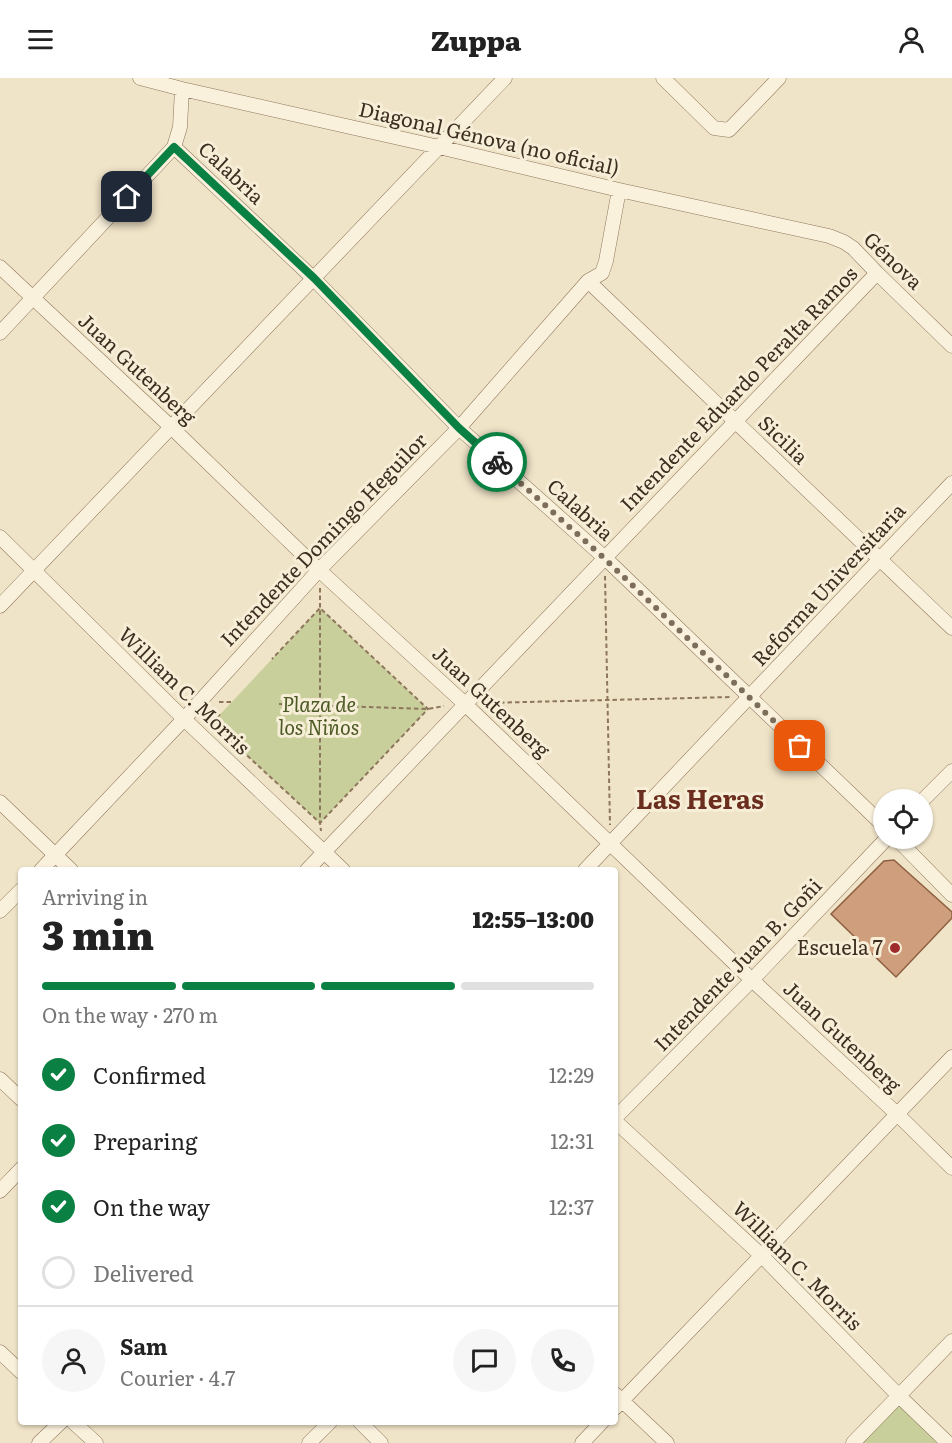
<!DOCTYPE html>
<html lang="en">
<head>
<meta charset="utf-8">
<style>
  :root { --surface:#fff; --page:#f6f6f6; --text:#222; --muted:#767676; --line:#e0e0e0; --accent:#0b8043 }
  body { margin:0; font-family:Literata,serif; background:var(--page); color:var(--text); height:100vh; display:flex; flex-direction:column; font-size:22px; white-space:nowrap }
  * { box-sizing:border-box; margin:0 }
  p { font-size:20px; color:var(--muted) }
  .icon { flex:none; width:33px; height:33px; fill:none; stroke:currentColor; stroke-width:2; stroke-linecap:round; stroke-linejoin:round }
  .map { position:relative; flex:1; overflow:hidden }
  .details { position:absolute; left:18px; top:789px; width:600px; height:558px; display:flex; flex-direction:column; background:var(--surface); border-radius:6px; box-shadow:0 2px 4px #0004 }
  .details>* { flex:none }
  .buttons { position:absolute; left:873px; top:711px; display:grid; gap:12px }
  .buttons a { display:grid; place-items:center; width:60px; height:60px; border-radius:50%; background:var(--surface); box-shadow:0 2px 4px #0004; font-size:30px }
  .pin { position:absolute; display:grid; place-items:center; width:51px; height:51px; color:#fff; margin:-26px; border-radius:12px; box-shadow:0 3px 9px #0006 }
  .courier { position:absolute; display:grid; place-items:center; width:60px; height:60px; margin:-30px; border:4px solid #0b8043; border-radius:50%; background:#fff; color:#222; box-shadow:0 2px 8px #0007 }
  .head em { font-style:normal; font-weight:800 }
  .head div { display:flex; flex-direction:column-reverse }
  .head { display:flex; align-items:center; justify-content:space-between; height:102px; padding:0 24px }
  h1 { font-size:39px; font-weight:800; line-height:45px }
  .bar { display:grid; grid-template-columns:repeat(4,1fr); gap:9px 6px; align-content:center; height:72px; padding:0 24px }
  .bar i { height:8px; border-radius:4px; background:var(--line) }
  .bar .on { background:var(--accent) }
  .bar p { grid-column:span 4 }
  .line { display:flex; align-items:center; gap:15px; padding:0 24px; border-top:2px solid var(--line) }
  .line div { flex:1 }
  .round { display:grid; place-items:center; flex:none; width:63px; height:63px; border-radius:32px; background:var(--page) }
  ol { padding:0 24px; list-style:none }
  li { display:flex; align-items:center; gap:18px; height:66px }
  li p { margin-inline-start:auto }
  li .icon { padding:6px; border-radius:50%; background:var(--accent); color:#fff; stroke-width:4 }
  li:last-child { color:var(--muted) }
  li i { width:33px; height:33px; border:3px solid var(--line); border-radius:50% }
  header { display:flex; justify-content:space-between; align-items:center; height:78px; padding:0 24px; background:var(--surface); font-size:27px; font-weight:800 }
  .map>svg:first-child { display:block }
</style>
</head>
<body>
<header><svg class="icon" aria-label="menu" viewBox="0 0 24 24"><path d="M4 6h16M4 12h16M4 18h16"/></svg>Zuppa<svg class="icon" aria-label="person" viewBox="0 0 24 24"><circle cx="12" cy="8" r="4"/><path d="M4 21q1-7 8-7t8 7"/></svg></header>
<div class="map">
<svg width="952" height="1365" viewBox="0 0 952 1365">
  <rect width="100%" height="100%" fill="#f0e4c8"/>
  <!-- green -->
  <path fill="#c9cf9b" d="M320 530 428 631 320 745 212 645Z
    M900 1329 904 1330 940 1365H862L894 1331Z"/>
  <!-- building -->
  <path fill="#cf9f7d" stroke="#8d5f41" stroke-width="1.5" d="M894 782 952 834V840L896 899 831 836 884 783Z"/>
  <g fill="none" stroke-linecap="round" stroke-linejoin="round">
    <defs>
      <path id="minor" d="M140 0 182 11 439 69 619 112 829 158 844 164 853 170 877 195 952 268
        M663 0 714 50 729 52 779 0
        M174 69 313 200 459 350 605 480 884 748
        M0 189 171 349 319 492 465 626 752 902 897 1036 952 1090
        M588 203 952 550
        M0 255 174 69 180 49 182 11
        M0 459 184 641 343 792
        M0 528 505 0
        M922 723 952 693
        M0 724 71 792
        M896 760 952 817
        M41 792 184 641 319 492 459 350 588 203 602 195 606 183 619 112
        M307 792 877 195
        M585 792 952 405
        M0 833 21 812
        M0 1001 21 1021
        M615 1040 752 902 887 760
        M615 1043 761 1177 898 1317 948 1365
        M0 1113 21 1091
        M0 1274 21 1294
        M615 1316 667 1365
        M615 1330 952 979
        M73 1344 96 1365
        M360 1344 381 1365
        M39 1365 61 1344
        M309 1365 330 1344
        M582 1365 602 1344
        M853 1365 952 1263"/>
    </defs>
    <!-- minor casing -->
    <use href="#minor" stroke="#8d765c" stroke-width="15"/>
    <!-- path -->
    <path stroke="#8d765c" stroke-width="2" stroke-dasharray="4.5 3" stroke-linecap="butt" d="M605 498 610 747
      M320 510V745L321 753
      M219 624H231
      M485 625 732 619
      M279 626 428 631 444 628
      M220 636 212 645 320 745 428 631 320 530 272 581"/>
    <!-- minor -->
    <use href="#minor" stroke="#faf1dc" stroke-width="14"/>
  </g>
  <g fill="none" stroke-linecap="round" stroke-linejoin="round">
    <!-- done -->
    <path stroke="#7c6e5b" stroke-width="6" stroke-dasharray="0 10.8" d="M497 384 604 480 800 668"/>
    <!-- route -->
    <path stroke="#0b8043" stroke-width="8" d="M127 119 174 69 314 200 459 350 497 384"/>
  </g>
  <!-- markers -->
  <circle fill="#9e2a2b" stroke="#f7eed8" stroke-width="2" cx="895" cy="870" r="6"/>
  <g text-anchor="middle" stroke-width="6" stroke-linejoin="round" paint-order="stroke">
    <!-- street labels -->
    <g font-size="20" fill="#3d2e20" stroke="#f7eed8">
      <text transform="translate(489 61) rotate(13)" y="7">Diagonal Génova (no oficial)</text>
      <text transform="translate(231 95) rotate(43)" y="7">Calabria</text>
      <text transform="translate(893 183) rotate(44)" y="7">Génova</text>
      <text transform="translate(137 291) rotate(43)" y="7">Juan Gutenberg</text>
      <text transform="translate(739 311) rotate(-46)" y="7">Intendente Eduardo Peralta Ramos</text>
      <text transform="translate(783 362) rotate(44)" y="7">Sicilia</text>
      <text transform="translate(580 432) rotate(42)" y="7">Calabria</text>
      <text transform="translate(324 462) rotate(-46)" y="7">Intendente Domingo Heguilor</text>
      <text transform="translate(829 507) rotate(-47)" y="7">Reforma Universitaria</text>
      <text transform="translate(184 613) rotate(44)" y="7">William C. Morris</text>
      <text transform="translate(491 624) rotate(43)" y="7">Juan Gutenberg</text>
      <text transform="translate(738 887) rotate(-46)" y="7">Intendente Juan B. Goñi</text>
      <text transform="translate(842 959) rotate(43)" y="7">Juan Gutenberg</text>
      <text transform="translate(797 1188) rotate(45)" y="7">William C. Morris</text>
    </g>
    <!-- park labels -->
    <g font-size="20" font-style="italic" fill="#4d5a26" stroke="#f7eed8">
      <text x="319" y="634">Plaza de<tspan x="319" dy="23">los Niños</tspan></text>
    </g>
    <!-- poi labels -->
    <g font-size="20" fill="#3d2e20" stroke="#f7eed8" text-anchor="end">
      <text x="883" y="877">Escuela 7</text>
    </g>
    <!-- district labels -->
    <g font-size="26" font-weight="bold" fill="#6b2e1e" stroke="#f7eed8">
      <text x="700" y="731">Las Heras</text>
    </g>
  </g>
</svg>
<div class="buttons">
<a><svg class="icon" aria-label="locate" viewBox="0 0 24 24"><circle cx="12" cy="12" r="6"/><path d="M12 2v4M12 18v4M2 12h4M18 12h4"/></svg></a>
</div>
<div class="pin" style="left:800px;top:668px;background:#ea580c"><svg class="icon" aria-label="bag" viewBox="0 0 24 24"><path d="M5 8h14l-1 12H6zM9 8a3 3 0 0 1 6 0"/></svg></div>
<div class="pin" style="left:127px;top:119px;background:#1f2937"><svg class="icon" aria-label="home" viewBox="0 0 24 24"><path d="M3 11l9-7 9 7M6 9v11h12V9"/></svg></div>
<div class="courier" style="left:497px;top:384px"><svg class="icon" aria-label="bike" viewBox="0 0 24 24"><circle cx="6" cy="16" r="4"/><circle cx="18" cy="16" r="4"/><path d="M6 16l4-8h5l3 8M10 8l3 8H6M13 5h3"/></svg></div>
<section class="details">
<div class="head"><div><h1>3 min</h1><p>Arriving in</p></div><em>12:55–13:00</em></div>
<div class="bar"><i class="on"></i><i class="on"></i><i class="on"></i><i></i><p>On the way · 270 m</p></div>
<ol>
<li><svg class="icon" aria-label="check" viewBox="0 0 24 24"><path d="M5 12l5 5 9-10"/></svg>Confirmed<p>12:29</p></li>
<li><svg class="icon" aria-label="check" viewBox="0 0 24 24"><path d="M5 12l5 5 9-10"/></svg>Preparing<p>12:31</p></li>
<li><svg class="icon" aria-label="check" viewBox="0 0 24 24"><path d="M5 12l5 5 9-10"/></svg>On the way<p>12:37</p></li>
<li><i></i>Delivered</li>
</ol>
<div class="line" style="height:108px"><a class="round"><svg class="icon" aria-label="person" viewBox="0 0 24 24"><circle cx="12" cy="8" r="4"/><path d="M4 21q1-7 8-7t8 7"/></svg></a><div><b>Sam</b><p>Courier · 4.7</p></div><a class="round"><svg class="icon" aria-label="chat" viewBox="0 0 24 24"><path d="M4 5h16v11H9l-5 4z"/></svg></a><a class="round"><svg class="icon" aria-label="phone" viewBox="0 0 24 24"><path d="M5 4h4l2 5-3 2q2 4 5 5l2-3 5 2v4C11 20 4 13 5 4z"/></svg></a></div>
</section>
</div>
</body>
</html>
